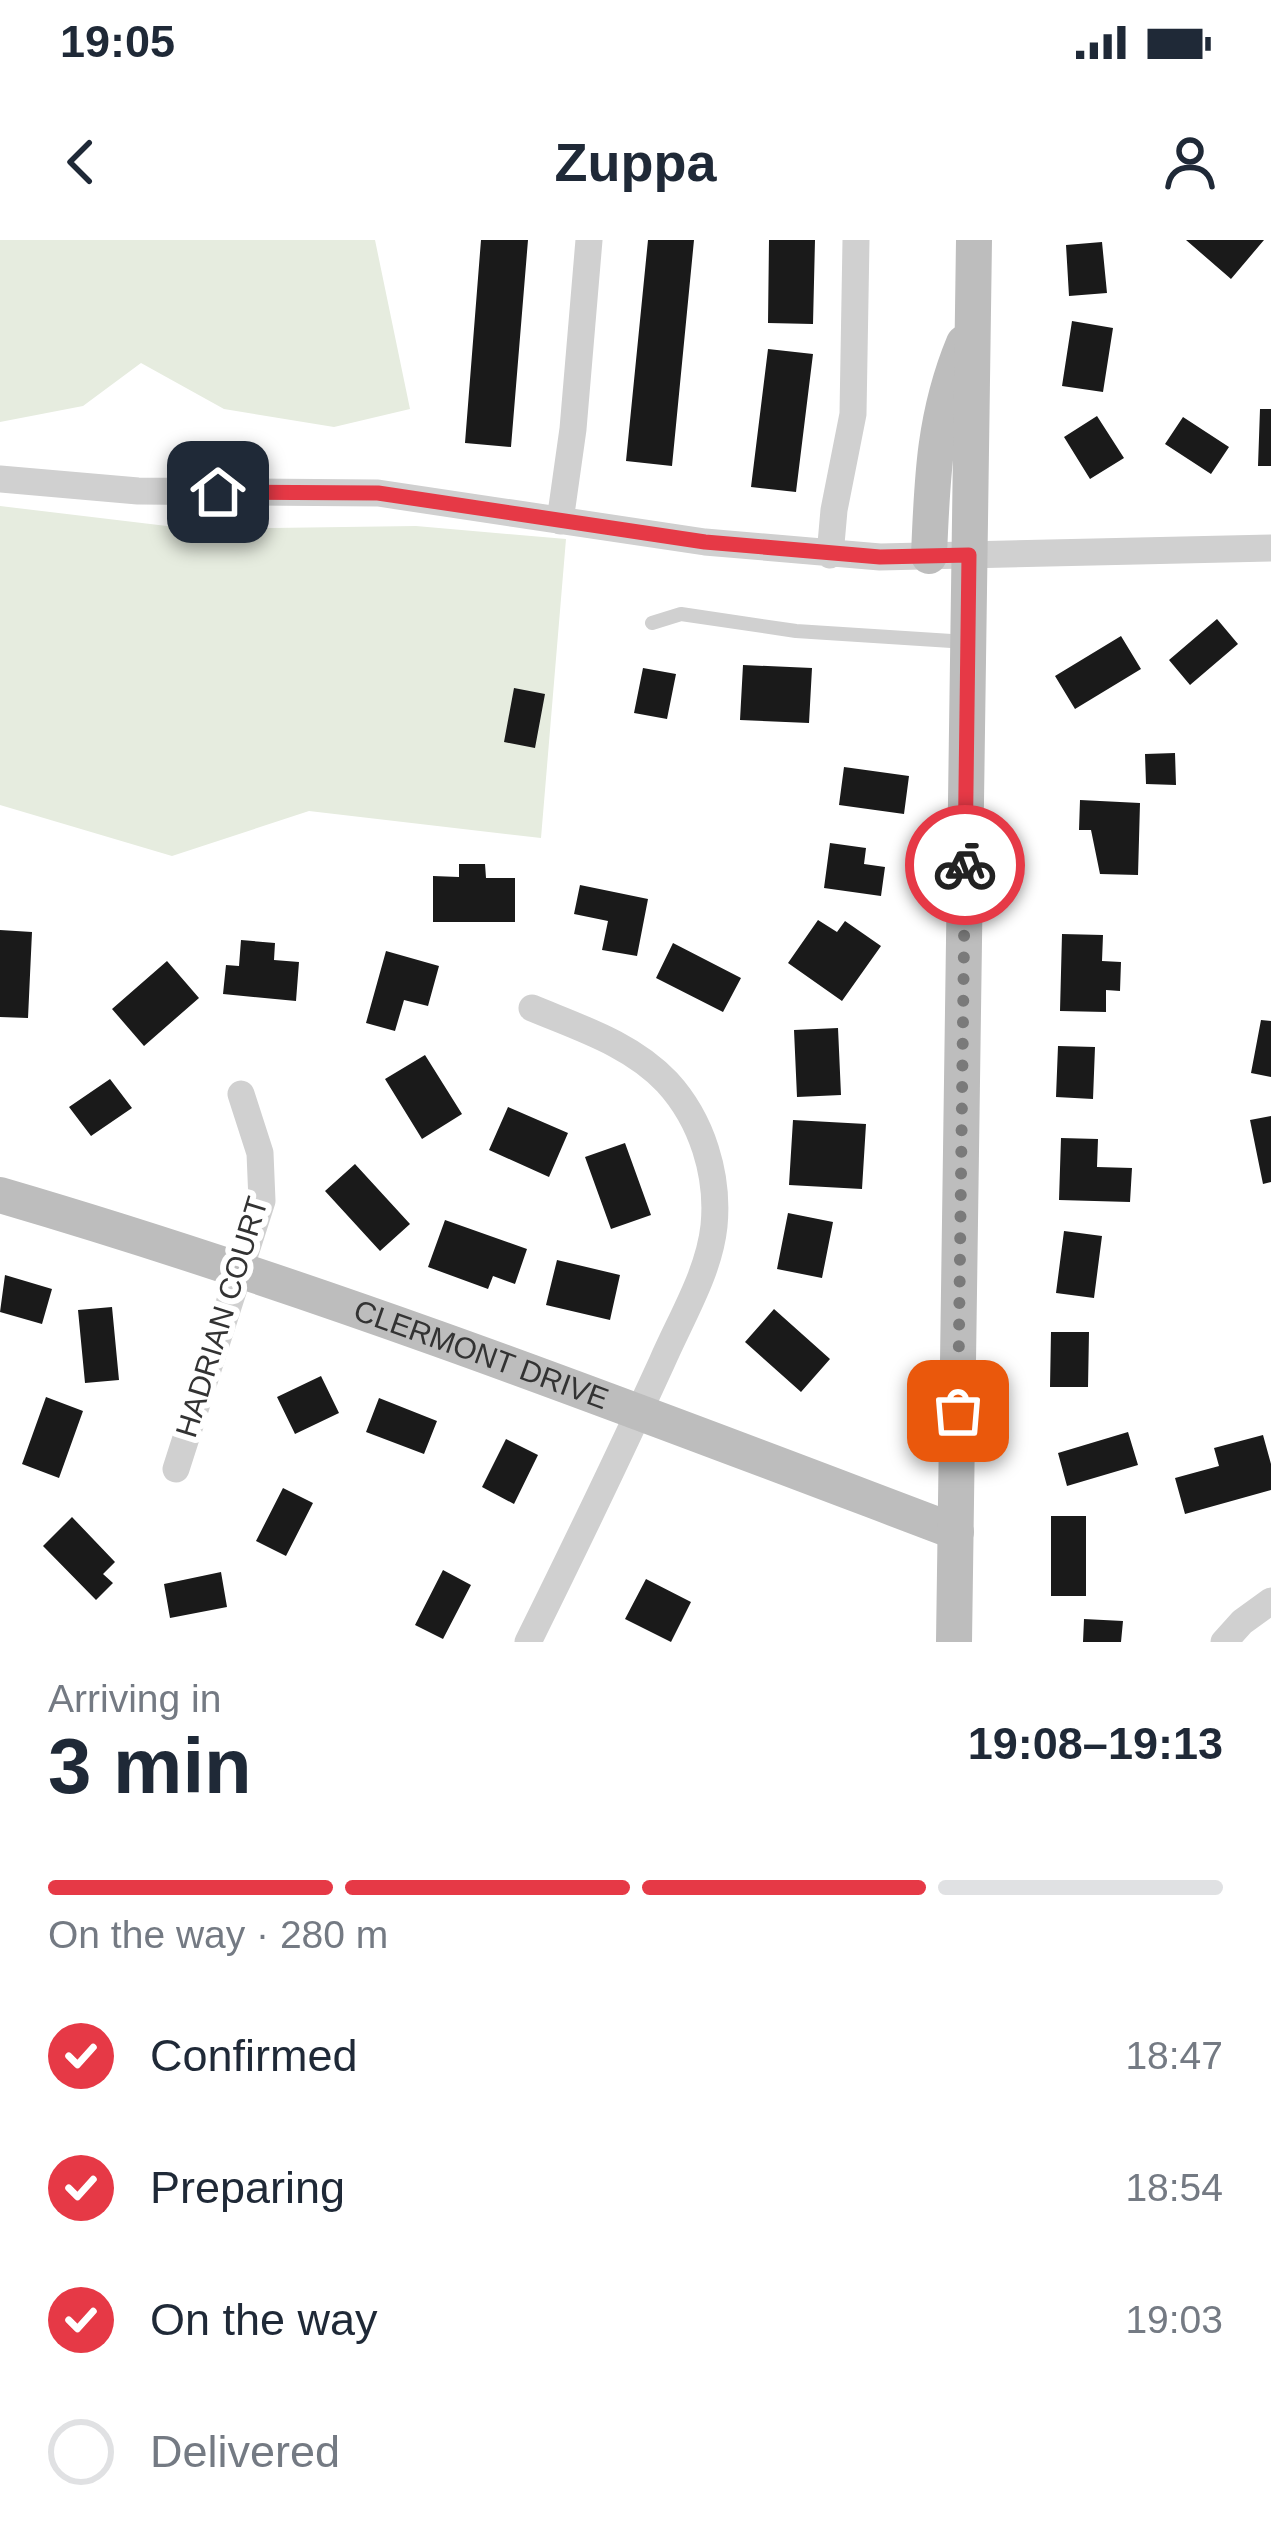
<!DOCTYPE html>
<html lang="en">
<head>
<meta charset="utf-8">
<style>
  :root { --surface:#fff; --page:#f6f6f7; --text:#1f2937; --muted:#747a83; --line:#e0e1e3; --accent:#e63946 }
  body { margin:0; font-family:Helvetica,sans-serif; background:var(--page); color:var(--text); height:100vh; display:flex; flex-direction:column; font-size:45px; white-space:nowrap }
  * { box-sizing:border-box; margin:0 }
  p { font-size:39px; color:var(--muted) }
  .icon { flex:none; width:66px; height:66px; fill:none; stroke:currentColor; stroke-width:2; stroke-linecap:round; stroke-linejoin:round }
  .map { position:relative; height:1402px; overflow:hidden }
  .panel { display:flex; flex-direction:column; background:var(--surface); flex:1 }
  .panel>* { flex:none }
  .pin { position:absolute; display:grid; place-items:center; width:102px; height:102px; color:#fff; margin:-51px; border-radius:24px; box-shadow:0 6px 18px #0006 }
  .courier { position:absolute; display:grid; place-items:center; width:120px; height:120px; margin:-60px; border:9px solid #e63946; border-radius:50%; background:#fff; color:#222; box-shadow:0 3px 15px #0007 }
  .overview em { font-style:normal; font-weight:600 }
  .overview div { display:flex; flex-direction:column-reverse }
  .overview { display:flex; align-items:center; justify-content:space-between; height:204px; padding:0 48px }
  h1 { font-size:78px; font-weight:600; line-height:90px }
  .bar { display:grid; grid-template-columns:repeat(4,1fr); gap:18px 12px; align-content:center; height:144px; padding:0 48px }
  .bar i { height:15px; border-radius:9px; background:var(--line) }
  .bar .selected { background:var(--accent) }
  .bar p { grid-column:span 4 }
  ol { padding:0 48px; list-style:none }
  li { display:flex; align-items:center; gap:36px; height:132px }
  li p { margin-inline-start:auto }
  li .icon { padding:12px; border-radius:50%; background:var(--accent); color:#fff; stroke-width:4 }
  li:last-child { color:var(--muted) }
  li i { width:66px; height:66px; border:6px solid var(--line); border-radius:50% }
  .status { display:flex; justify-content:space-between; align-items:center; height:84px; padding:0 60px; background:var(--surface); direction:ltr }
  .status svg { height:33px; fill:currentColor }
  header { display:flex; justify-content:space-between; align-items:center; height:156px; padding:0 48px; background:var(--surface); font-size:54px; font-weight:600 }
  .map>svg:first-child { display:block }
</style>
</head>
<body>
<div class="status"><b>19:05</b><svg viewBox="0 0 49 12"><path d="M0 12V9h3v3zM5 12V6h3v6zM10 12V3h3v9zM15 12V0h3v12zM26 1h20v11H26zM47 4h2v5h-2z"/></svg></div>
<header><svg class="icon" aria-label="back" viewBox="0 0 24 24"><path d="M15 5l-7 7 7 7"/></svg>Zuppa<svg class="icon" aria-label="person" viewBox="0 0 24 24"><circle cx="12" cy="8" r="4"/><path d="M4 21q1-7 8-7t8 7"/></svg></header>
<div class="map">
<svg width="1271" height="1402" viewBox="0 0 1271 1402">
  <rect width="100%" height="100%" fill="#fff"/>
  <!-- green -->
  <path fill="#e6ecdf" d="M0 0H375L410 169 334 187 224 169 141 123 83 166 0 182Z
    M0 266 192 289 416 286 566 299 541 598 309 571 172 616 0 565Z"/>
  <!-- building -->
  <path fill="#1a1a1a" d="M481 0H528L511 207 465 203Z
    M648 0H694L672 226 626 221Z
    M769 0H815L813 84 768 83Z
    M1186 0H1264L1231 39Z
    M1102 2 1107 53 1069 56 1066 5Z
    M1072 81 1113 88 1103 152 1062 146Z
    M768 109 813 114 796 252 751 247Z
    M1260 169H1271V226H1258Z
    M1097 176 1124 218 1090 239 1064 197Z
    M1183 177 1229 207 1211 234 1165 204Z
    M1217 379 1238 404 1190 445 1169 420Z
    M1121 396 1141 429 1075 469 1055 436Z
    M743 425 812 428 809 483 740 480Z
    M643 428 676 434 667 479 634 473Z
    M514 448 545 454 535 508 504 502Z
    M1175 513 1176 545 1146 544 1145 514Z
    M844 527 909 536 904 574 839 565Z
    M1080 560 1140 563 1138 635 1100 634 1091 590H1079Z
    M830 603 866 608 864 624 885 627 881 656 824 648Z
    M459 624H485L486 638H515V682H433V636L459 637Z
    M580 645 648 659 637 716 602 710 608 681 574 674Z
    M818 680 837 692 845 681 881 706 842 761 788 723Z
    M0 690 32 692 28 778 0 777Z
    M1062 694 1103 695 1102 721 1121 722 1120 751 1106 750V772L1060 771Z
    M241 700 275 703 274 720 299 722 296 761 223 754 226 725 239 726Z
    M673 703 741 738 723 772 656 738Z
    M386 711 439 726 428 766 404 760 395 791 366 783Z
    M167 721 199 758 144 806 112 769Z
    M1261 780 1271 781V837L1251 833Z
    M838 788 841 855 797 857 794 790Z
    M1058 806 1095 807 1093 859 1056 857Z
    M425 815 462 874 422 899 385 839Z
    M110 839 132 868 91 896 69 867Z
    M508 867 568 893 549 937 489 910Z
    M1271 876V942L1263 944 1250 880Z
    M793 880 866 884 862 949 789 945Z
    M1061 898 1098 899 1097 927 1132 928 1130 962 1059 960Z
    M625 903 651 975 611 989 585 917Z
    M355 924 410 984 380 1011 325 951Z
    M788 973 833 982 822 1038 777 1029Z
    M445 980 527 1009 515 1044 493 1036 488 1049 428 1027Z
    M1064 991 1102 996 1094 1058 1056 1053Z
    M557 1020 620 1035 610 1080 546 1065Z
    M5 1035 52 1049 42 1084 0 1072Z
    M112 1067 119 1140 85 1143 78 1070Z
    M774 1069 830 1119 801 1152 745 1102Z
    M1051 1092H1089L1088 1147H1050Z
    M321 1136 339 1173 295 1194 277 1157Z
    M46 1157 83 1171 59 1238 22 1224Z
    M379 1158 437 1181 424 1214 366 1192Z
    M1128 1192 1138 1225 1067 1246 1058 1213Z
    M1263 1195 1271 1224V1250L1185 1274 1175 1238 1219 1226 1214 1208Z
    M506 1199 538 1215 514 1264 482 1247Z
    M283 1248 313 1263 286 1316 256 1301Z
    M1051 1276H1086V1356H1051Z
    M72 1277 115 1322 103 1334 113 1343 96 1360 43 1306Z
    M443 1330 471 1345 443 1399 415 1385Z
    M221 1332 227 1367 170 1378 164 1344Z
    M646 1339 691 1362 671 1402 625 1379Z
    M1084 1379 1123 1381 1121 1402H1083Z"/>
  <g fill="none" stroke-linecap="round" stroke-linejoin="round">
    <!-- lane -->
    <path stroke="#d0d0d0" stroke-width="14" d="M652 383 681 374 796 391 967 402"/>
    <!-- street -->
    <path stroke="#d0d0d0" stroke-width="27" d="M0 239 138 251 378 253 705 302 880 317 1271 308
      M560 281 573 189 589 0
      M830 315 834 270 853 174 856 0
      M176 1229 262 961 260 913 241 854
      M528 1402C574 1309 619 1216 662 1122 681 1078 709 1033 714 986 719 935 702 880 667 842 631 804 580 788 532 768
      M1224 1402 1242 1382 1271 1361"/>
    <!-- secondary -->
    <g stroke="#bdbdbd" stroke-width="36">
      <path d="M929 316C932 239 934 175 964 103"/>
      <path id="s1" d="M0 955C325 1050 639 1172 956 1292"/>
      <path d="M954 1402 974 0"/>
    </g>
  </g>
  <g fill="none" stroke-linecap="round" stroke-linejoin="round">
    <!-- done -->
    <path stroke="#7a7a7a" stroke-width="12" stroke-dasharray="0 21.6" d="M958 1171 965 625"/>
    <!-- route -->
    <path stroke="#e63946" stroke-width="15" d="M218 252 378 253 705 302 880 317 969 315 965 625"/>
  </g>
  <g text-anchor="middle" stroke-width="12" stroke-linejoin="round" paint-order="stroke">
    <!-- street labels -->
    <g font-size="30" fill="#333" stroke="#fff">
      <text transform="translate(222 1077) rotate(-73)" y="10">HADRIAN COURT</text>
      <text dy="10" stroke="none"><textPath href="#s1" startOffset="507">CLERMONT DRIVE</textPath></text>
    </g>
  </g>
</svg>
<div class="pin" style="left:958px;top:1171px;background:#ea580c"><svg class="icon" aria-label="bag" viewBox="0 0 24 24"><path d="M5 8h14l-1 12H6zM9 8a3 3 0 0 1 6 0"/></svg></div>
<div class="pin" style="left:218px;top:252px;background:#1f2937"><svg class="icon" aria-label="home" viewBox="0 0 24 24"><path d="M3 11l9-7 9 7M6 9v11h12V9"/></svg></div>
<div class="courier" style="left:965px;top:625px"><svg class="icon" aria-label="bike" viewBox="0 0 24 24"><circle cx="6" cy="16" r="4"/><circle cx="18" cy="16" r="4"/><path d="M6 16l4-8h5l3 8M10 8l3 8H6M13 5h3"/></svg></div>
</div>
<section class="panel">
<div class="overview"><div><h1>3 min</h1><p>Arriving in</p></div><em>19:08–19:13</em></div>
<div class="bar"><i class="selected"></i><i class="selected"></i><i class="selected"></i><i></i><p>On the way · 280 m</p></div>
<ol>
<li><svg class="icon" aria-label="check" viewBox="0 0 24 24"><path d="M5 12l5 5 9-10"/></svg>Confirmed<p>18:47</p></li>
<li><svg class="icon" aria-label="check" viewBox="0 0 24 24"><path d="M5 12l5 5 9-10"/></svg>Preparing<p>18:54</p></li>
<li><svg class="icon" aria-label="check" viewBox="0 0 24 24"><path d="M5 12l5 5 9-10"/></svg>On the way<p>19:03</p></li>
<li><i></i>Delivered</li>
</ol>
</section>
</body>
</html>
